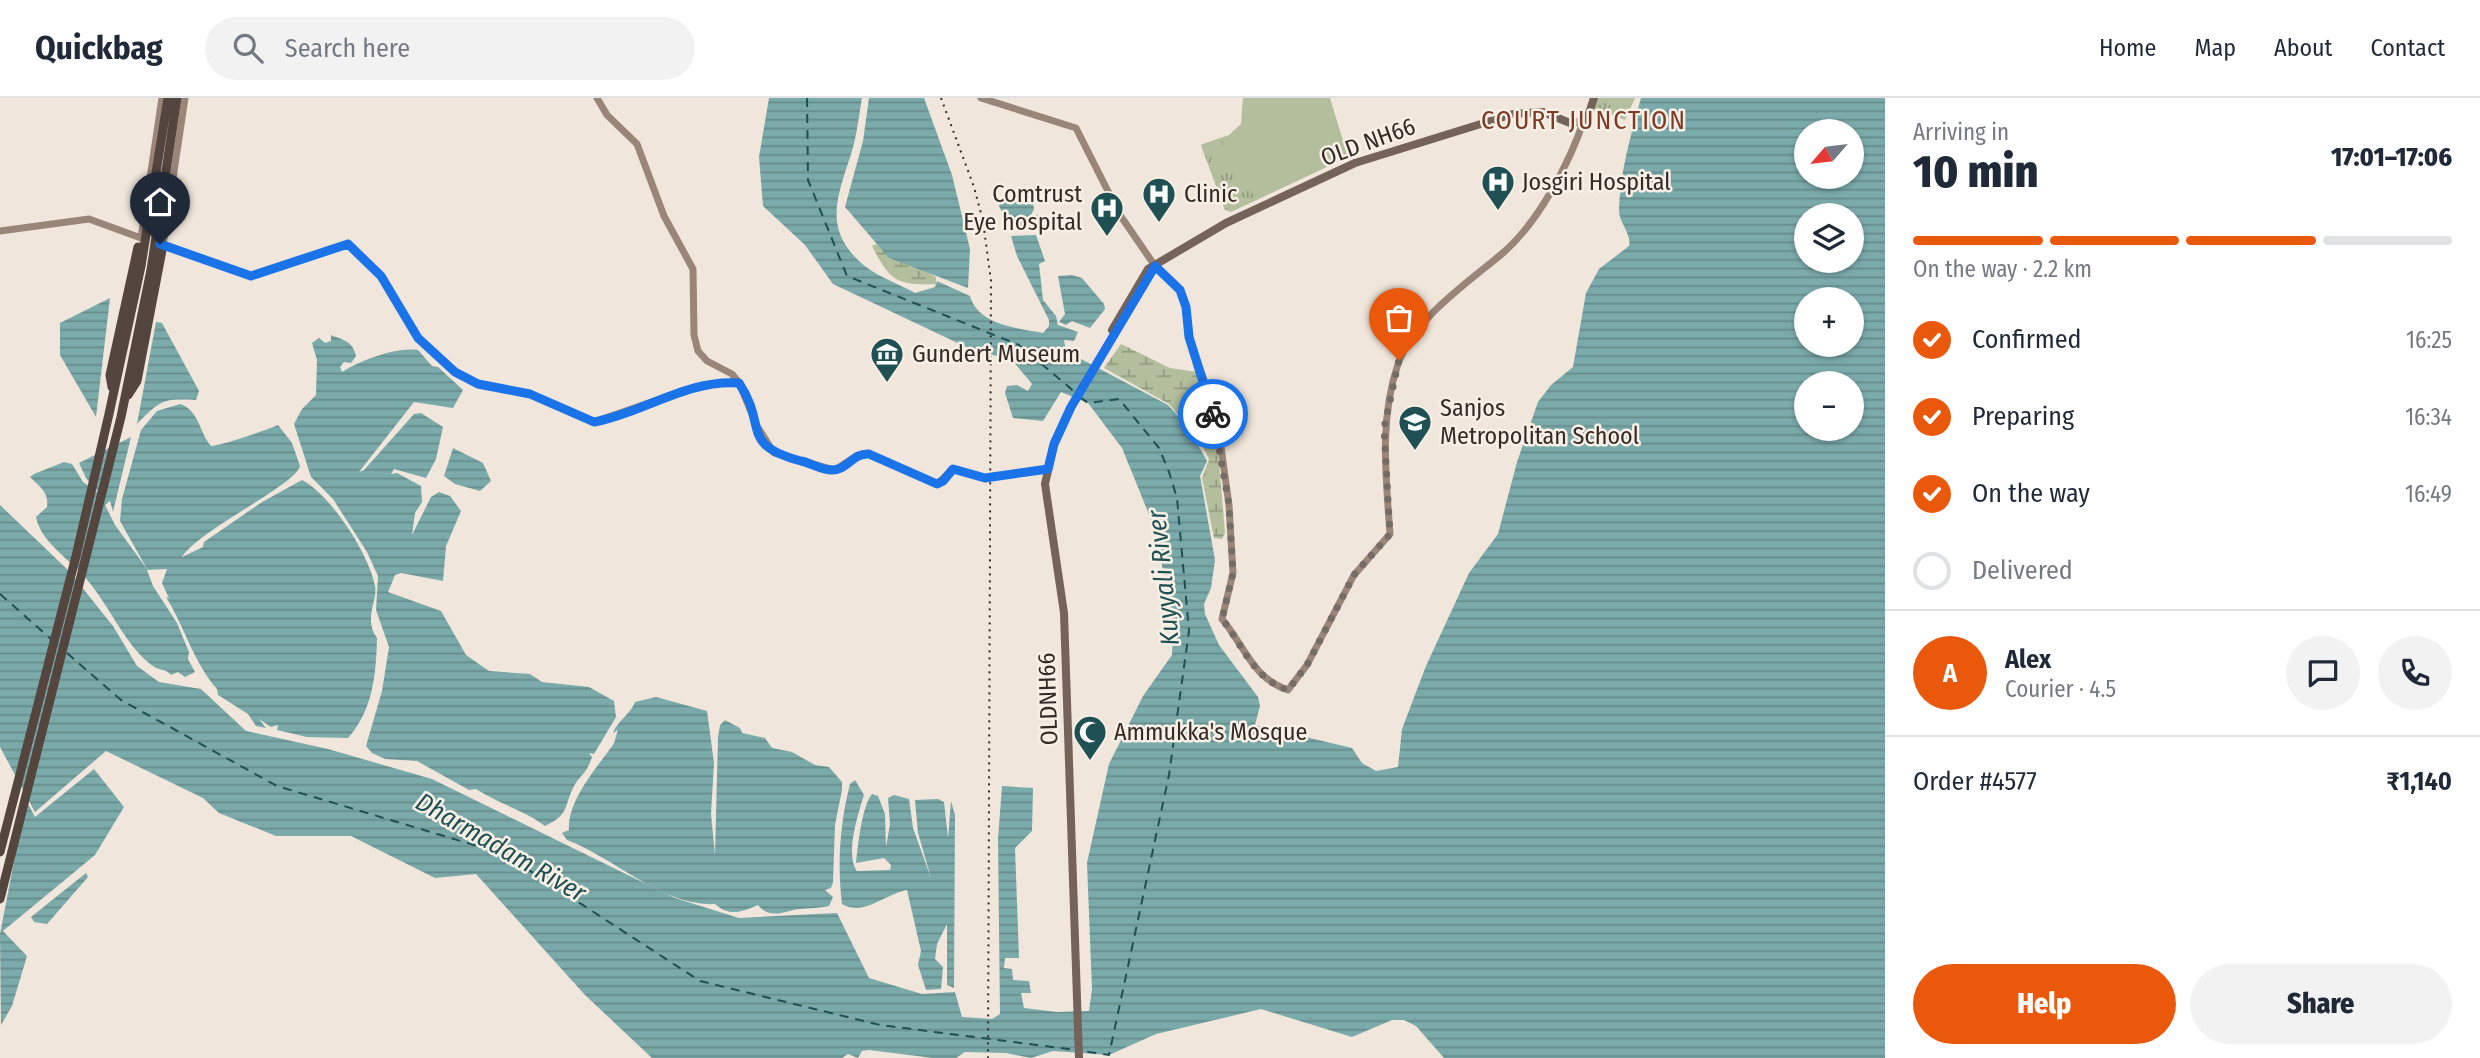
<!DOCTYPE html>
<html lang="en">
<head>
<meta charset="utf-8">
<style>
  :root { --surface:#fff; --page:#f2f2f3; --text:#1f2937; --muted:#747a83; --line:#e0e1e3; --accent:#ea580c }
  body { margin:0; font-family:"Fira Sans Condensed",sans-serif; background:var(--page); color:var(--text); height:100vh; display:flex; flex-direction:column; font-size:26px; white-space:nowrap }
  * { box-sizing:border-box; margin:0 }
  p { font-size:23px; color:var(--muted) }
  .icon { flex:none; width:38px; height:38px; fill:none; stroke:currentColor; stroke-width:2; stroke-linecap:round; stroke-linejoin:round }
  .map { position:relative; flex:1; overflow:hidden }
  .details { display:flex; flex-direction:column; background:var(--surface); width:595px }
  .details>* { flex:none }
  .needle { width:46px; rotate:242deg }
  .fabs { position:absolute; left:1794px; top:21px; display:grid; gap:14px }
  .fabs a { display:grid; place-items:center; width:70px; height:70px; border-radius:50%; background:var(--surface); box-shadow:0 2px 5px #0004; font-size:35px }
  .pin { position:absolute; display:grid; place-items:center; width:60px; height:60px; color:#fff; margin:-72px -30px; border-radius:50% 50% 50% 0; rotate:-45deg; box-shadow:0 0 7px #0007 }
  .pin .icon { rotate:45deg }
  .courier { position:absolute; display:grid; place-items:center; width:70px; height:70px; margin:-35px; border:5px solid #1a73e8; border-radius:50%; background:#fff; color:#222; box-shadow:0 2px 9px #0007 }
  .overview em { font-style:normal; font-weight:800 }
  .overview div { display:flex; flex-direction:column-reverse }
  .overview { display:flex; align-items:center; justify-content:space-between; height:119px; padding:0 28px }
  h1 { font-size:46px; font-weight:800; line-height:52px }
  .bar { display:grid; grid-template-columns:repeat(4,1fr); gap:10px 7px; align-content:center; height:84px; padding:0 28px }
  .bar i { height:9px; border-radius:5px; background:var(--line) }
  .bar .on { background:var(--accent) }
  .bar p { grid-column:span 4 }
  .line { display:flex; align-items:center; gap:18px; padding:0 28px; border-top:2px solid var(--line) }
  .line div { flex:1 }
  .round { display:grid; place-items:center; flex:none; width:74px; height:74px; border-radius:37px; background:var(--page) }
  ol { padding:0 28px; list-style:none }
  li { display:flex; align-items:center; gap:21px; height:77px }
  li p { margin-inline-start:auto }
  li .icon { padding:7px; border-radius:50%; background:var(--accent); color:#fff; stroke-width:4 }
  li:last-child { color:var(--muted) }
  li i { width:38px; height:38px; border:4px solid var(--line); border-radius:50% }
  .primary-button { display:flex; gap:14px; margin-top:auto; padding:14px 28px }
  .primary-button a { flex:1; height:80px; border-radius:42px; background:var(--accent); color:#fff; font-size:28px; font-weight:800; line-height:80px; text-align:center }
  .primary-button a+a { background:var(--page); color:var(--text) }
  header { display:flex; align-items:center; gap:42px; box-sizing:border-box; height:98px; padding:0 35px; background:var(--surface); border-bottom:2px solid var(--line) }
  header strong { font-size:33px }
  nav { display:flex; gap:38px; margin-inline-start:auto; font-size:24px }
  .search { width:490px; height:63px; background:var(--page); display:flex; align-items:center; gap:18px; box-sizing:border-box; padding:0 24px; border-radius:38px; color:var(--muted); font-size:26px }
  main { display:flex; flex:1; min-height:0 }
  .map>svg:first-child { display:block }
</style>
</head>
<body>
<header>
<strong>Quickbag</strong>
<div class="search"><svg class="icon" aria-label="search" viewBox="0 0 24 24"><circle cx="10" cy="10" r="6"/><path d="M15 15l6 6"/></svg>Search here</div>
<nav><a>Home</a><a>Map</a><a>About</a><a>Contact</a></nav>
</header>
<main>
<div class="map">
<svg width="1885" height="960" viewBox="0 0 1885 960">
  <defs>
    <pattern id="wetland-marsh" width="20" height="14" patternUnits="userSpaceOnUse" patternTransform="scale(1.75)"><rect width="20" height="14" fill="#b3be9c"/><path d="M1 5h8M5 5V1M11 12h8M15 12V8" fill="none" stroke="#929b7f"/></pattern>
    <pattern id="park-tufts" width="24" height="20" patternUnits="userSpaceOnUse" patternTransform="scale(1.75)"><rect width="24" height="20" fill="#b3be9c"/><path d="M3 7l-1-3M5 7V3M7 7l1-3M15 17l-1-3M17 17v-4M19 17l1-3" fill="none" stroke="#929b7f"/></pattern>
    <pattern id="water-rules" width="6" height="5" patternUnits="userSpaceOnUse" patternTransform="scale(1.75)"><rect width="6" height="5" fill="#7baaab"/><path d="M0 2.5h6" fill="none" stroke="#668b8b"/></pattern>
  </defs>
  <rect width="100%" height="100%" fill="#f0e6db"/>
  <!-- grass -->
  <path fill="#b3be9c" d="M1243 0H1330L1348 59 1231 114 1225 112 1201 47 1229 37 1241 26Z"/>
  <!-- wetland -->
  <path fill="url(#wetland-marsh)" d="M876 146 936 179V186C897 188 889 182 872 148Z
    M1121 246 1170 270 1197 274 1217 339 1225 435 1222 441 1214 440 1202 380 1209 361 1199 340 1169 306 1104 270Z"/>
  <!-- park -->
  <path fill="url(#park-tufts)" d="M1598 0H1635L1625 22 1594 10Z
    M1220 40 1236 75 1256 99 1225 112 1201 47Z"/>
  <!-- water -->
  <path fill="url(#water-rules)" fill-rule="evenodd" d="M769 0H862C859 17 857 36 852 53 839 95 822 128 859 163 873 177 897 185 915 195L935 189 937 183 970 198C978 227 1017 230 1043 235L1049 228V222L1017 158 1011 138 1036 137 1045 163 1039 166 1043 202 1056 218 1058 227 1078 234 1074 243 1064 242 1066 253 1168 307 1188 329 1207 363 1200 378 1215 462 1211 490 1204 506 1205 516 1219 547 1258 599 1260 608 1255 627 1352 650 1362 665 1376 673 1398 669 1402 631 1426 568 1469 475 1498 436 1517 364 1538 304 1551 287 1573 269 1586 195 1599 171 1629 148C1632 136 1619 125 1619 112 1620 73 1631 37 1641 0H1885V960H1444L1416 928 1404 922H1392L1352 939 1261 911 1156 936 1109 957 1053 953 1031 960 1006 955 965 954 956 960H933L869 952 862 953 858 960 848 956 842 960H652L585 897 476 776 435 780 351 738H276L219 715 203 700 106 653 35 714 0 649V407L69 473 113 528 137 568 159 584 201 591 246 633 328 651 432 681 675 800 739 820 837 815 869 880 922 896 955 894 962 919 992 921 1000 916 998 741 1002 688 1033 690 1032 733 1015 750 1019 860H1005L1004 870 1012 871 1013 882 1029 883 1031 895H1021L1024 910 1057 914 1089 913 1092 891 1087 765 1109 666 1143 598 1172 557 1173 536 1157 436 1122 350 1088 305 1061 294 1043 323 1013 320 1005 295 1007 288 1017 287 1028 293 1032 286 1013 263 964 248 833 186 805 147 763 108 759 59ZM1806 33H1852V79H1806ZM1806 117H1852V163H1806ZM1806 201H1852V247H1806ZM1806 285H1852V331H1806Z
    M869 0H924L952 77 970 151 968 190 889 160 845 109 863 43Z
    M1016 98 1032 99 1034 111 1031 117H1038L1043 128 1036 132 1009 128 999 108 1001 103Z
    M1072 177 1082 180 1104 206 1105 211 1090 230 1072 223 1066 227 1059 224 1065 216 1058 178Z
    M110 200 96 319 60 257V225Z
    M156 224 162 225 199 293 196 302C163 300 160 302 137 326Z
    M331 237C343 242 353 243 356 258L351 265 344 264 340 269 342 274C362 262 395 249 418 252L432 268 438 269 463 292 453 310 414 304 359 374 364 372 414 316 421 315 443 329 436 361 426 380 394 371 391 376 397 375 421 388 422 404 415 415 412 437 431 399 439 394 450 398 461 413 446 448 443 483 401 475 395 477 388 494 441 513 466 557 489 573 530 576 542 584 589 589 614 603 616 619 594 656 589 655 592 659C586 677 580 677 574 688 563 710 570 716 545 728 524 712 499 706 476 691L469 692 417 663 385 661 372 655 366 648 382 593 389 549 376 512 378 478 367 454 333 401 311 379 294 326 302 311 316 297 317 262 312 245 319 240 325 245 331 243Z
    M180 306C199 312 199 334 211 348 220 348 267 332 278 327L292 345 300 368C296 387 200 431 182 459L203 449 204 444 262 404 302 382C331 397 369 456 375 488 378 503 363 520 377 540 376 577 373 612 348 640L307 639 277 632 278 627 271 629 259 621 266 630 256 628 248 616 218 597 217 591C195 567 184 528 166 499L169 500 162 485 167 471 147 472 153 488 177 525 189 554 188 561 195 574 185 579 178 574 171 577C164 569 161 575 149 565 123 544 107 502 82 476 66 459 40 442 36 419L47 409C49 394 40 389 30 379L34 376 64 364 72 366 83 384 99 395 86 380 79 365 131 339 113 414 110 403 105 407 115 427 147 471 120 423 122 401 141 332 157 313Z
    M453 350 483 365 491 383 480 393 455 386 444 378Z
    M656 599 707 613 714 665 711 716 715 757 718 639 720 627 725 622 740 630 742 635 765 640 772 650 792 654 815 667 829 669 842 684V692L835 727 833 784 831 790 825 792 833 799 829 808C820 810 809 810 800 811 786 812 771 823 758 807 741 814 730 819 715 806 663 809 615 760 567 742L562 735 569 732C567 703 597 669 613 647 615 644 616 637 618 632L613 635C617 623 630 617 635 604Z
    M94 671 124 709 95 757 3 833 27 858 12 908 1 927 0 836 26 702 35 719Z
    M855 682 864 697C858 716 845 757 857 773L890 772 891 767 884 760 856 765C858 748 862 707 872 696L878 698 885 716 886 749 890 726 888 700 894 697 909 701 913 730 931 780 918 735 915 702 938 701 944 704 948 740 951 703 955 717 954 890 947 887V826L937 846 935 861 943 869 941 891 926 892 918 867 921 853 907 792C887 795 863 819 842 806 837 766 840 725 850 686Z
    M86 775 88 779 47 826 34 824 31 819Z"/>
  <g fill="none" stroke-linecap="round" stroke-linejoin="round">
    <!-- ferry -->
    <path stroke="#1f5053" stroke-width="2" stroke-dasharray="9 7" stroke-linecap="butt" d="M807 0 808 82 847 178 1019 247 1076 295
      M1080 299 1088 305 1119 301 1159 350 1169 374 1177 400 1189 533 1169 677 1109 957 1082 953
      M0 496 52 542
      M67 555 121 602 277 688 504 756 700 883 880 927 1076 952"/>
    <!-- secondary -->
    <path stroke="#9a8579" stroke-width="7" d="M597 0 607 17 637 46 664 118 693 171 694 237 698 253 707 263 732 276 739 285
      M981 0 1076 30 1120 117 1155 168 1180 192 1186 209 1189 239 1206 288 1221 349 1229 407 1233 475 1222 521C1244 547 1253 581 1288 592L1307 567 1354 477 1390 436C1386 378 1379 322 1398 266 1414 220 1469 184 1504 154 1539 123 1569 66 1584 22
      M0 133 89 121 141 140 162 0
      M161 146 251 178 348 146 381 178 418 240 455 274 478 286 530 296 594 324 686 292 719 285H739L757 328 774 355 835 372 858 357 869 356 937 386 953 371 985 380 1048 371
      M163 147 185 0"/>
    <!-- primary -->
    <path stroke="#756259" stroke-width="8" d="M1112 232 1148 171 1226 125 1355 65 1513 16 1543 14 1570 25 1580 24 1588 18 1594 0
      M1079 960 1064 515 1045 386 1054 346 1071 309 1155 168"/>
    <!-- highway -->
    <path stroke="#55453f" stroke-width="9" d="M112 289 110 277 138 149
      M128 297 137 283 163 147
      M0 754 76 458 109 316 141 168 168 0
      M0 801 121 319 151 172 177 0"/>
    <!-- rail -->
    <path stroke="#342b27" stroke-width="2" stroke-dasharray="2 5" stroke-linecap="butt" d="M941 0 974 89 983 123 991 183 988 960"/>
  </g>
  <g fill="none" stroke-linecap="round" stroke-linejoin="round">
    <!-- done -->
    <path stroke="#766c66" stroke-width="7" stroke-dasharray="0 12.6" d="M1213 316 1229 407 1233 475 1222 521C1243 547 1253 581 1288 592L1307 567 1354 477 1390 436 1384 330 1399 262"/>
    <!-- route -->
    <path stroke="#1a73e8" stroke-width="9" d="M160 146 251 178 348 146 381 178 418 240 455 274 478 286 530 296 594 324C643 315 687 281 739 285 768 328 739 347 801 363 811 365 821 372 832 372 848 372 852 355 869 356L937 386 943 383 953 371 985 380 1048 371 1054 346 1071 309 1155 168 1180 192 1186 209 1189 239 1213 316"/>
  </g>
  <!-- icons -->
  <defs>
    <symbol id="hospital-pin" viewBox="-11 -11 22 30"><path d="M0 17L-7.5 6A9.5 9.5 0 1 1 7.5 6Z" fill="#1f5053" stroke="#f8f0e6"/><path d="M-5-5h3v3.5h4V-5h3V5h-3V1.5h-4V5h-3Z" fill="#fff"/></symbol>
    <symbol id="museum-pin" viewBox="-11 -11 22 30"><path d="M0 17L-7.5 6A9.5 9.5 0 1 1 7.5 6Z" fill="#1f5053" stroke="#f8f0e6"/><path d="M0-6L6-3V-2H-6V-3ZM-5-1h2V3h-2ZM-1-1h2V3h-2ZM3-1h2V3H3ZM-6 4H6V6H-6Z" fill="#fff"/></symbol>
    <symbol id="school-pin" viewBox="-11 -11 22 30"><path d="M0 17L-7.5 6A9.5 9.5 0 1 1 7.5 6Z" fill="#1f5053" stroke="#f8f0e6"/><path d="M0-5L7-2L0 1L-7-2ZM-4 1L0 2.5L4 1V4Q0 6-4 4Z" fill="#fff"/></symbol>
    <symbol id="mosque-pin" viewBox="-11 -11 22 30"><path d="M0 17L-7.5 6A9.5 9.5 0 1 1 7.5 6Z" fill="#1f5053" stroke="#f8f0e6"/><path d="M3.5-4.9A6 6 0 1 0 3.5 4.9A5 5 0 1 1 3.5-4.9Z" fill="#fff"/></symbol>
  </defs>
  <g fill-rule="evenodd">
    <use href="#hospital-pin" x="1479" y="65" width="38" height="52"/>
    <use href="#hospital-pin" x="1140" y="77" width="38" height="52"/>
    <use href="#hospital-pin" x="1088" y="91" width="38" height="52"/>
    <use href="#museum-pin" x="868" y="237" width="38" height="52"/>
    <use href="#school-pin" x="1396" y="305" width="38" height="52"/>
    <use href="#mosque-pin" x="1071" y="615" width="38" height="52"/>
  </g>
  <g text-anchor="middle" stroke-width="5" stroke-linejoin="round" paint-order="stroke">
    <!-- street labels -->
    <g font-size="24" fill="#342b27" stroke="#f8f0e6">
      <text transform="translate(1368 44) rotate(-20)" y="8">OLD NH66</text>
      <text transform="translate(1048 601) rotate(-92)" y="8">OLDNH66</text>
    </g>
    <!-- poi labels -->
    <g font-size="24" fill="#342b27" stroke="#f8f0e6" text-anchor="start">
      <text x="1522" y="92">Josgiri Hospital</text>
      <text x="1082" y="104" text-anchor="end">Comtrust<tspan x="1082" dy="28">Eye hospital</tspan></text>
      <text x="1184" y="104">Clinic</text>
      <text x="912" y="264">Gundert Museum</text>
      <text x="1440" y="318">Sanjos<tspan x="1440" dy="28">Metropolitan School</tspan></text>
      <text x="1114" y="642">Ammukka's Mosque</text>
    </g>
    <!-- neighbourhood labels -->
    <g font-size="26" letter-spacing="2" fill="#7e3a25" stroke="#f8f0e6">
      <text x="1584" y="31">COURT JUNCTION</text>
    </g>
    <!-- water labels -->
    <g font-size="26" font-style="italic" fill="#1f5053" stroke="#f8f0e6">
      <text transform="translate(1163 480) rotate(-96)" y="9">Kuyyali River</text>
      <text transform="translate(501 749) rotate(30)" y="9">Dharmadam River</text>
    </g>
  </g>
</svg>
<div class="fabs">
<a><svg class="needle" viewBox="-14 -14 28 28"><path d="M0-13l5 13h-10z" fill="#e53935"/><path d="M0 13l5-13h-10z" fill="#747a83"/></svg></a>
<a><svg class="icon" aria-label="layers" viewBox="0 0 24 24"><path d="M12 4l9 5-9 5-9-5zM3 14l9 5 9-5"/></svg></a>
<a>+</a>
<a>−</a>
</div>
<div class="pin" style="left:1399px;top:262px;background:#ea580c"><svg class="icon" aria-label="bag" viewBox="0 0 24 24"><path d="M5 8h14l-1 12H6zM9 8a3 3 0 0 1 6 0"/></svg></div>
<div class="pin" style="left:160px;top:146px;background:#1f2937"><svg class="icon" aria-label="home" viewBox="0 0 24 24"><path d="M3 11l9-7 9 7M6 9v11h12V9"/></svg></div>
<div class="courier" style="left:1213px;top:316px"><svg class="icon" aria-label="bike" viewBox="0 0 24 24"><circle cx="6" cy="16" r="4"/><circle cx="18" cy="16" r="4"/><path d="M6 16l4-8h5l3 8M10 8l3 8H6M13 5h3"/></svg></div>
</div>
<section class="details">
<div class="overview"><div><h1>10 min</h1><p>Arriving in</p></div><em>17:01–17:06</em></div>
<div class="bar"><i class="on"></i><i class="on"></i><i class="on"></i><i></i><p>On the way · 2.2 km</p></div>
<ol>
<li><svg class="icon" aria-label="check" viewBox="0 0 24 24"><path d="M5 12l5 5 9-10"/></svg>Confirmed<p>16:25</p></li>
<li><svg class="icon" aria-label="check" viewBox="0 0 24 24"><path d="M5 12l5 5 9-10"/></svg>Preparing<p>16:34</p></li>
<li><svg class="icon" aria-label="check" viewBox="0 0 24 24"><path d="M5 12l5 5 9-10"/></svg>On the way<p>16:49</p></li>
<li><i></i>Delivered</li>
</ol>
<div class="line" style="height:126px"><b class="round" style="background:var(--accent);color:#fff">A</b><div><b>Alex</b><p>Courier · 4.5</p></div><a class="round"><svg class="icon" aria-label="chat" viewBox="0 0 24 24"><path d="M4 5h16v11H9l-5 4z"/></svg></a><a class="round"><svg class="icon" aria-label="phone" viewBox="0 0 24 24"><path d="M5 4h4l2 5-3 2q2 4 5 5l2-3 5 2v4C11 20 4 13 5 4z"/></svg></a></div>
<div class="line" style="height:91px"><div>Order #4577</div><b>₹1,140</b></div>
<div class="primary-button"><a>Help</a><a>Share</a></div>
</section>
</main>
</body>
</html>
